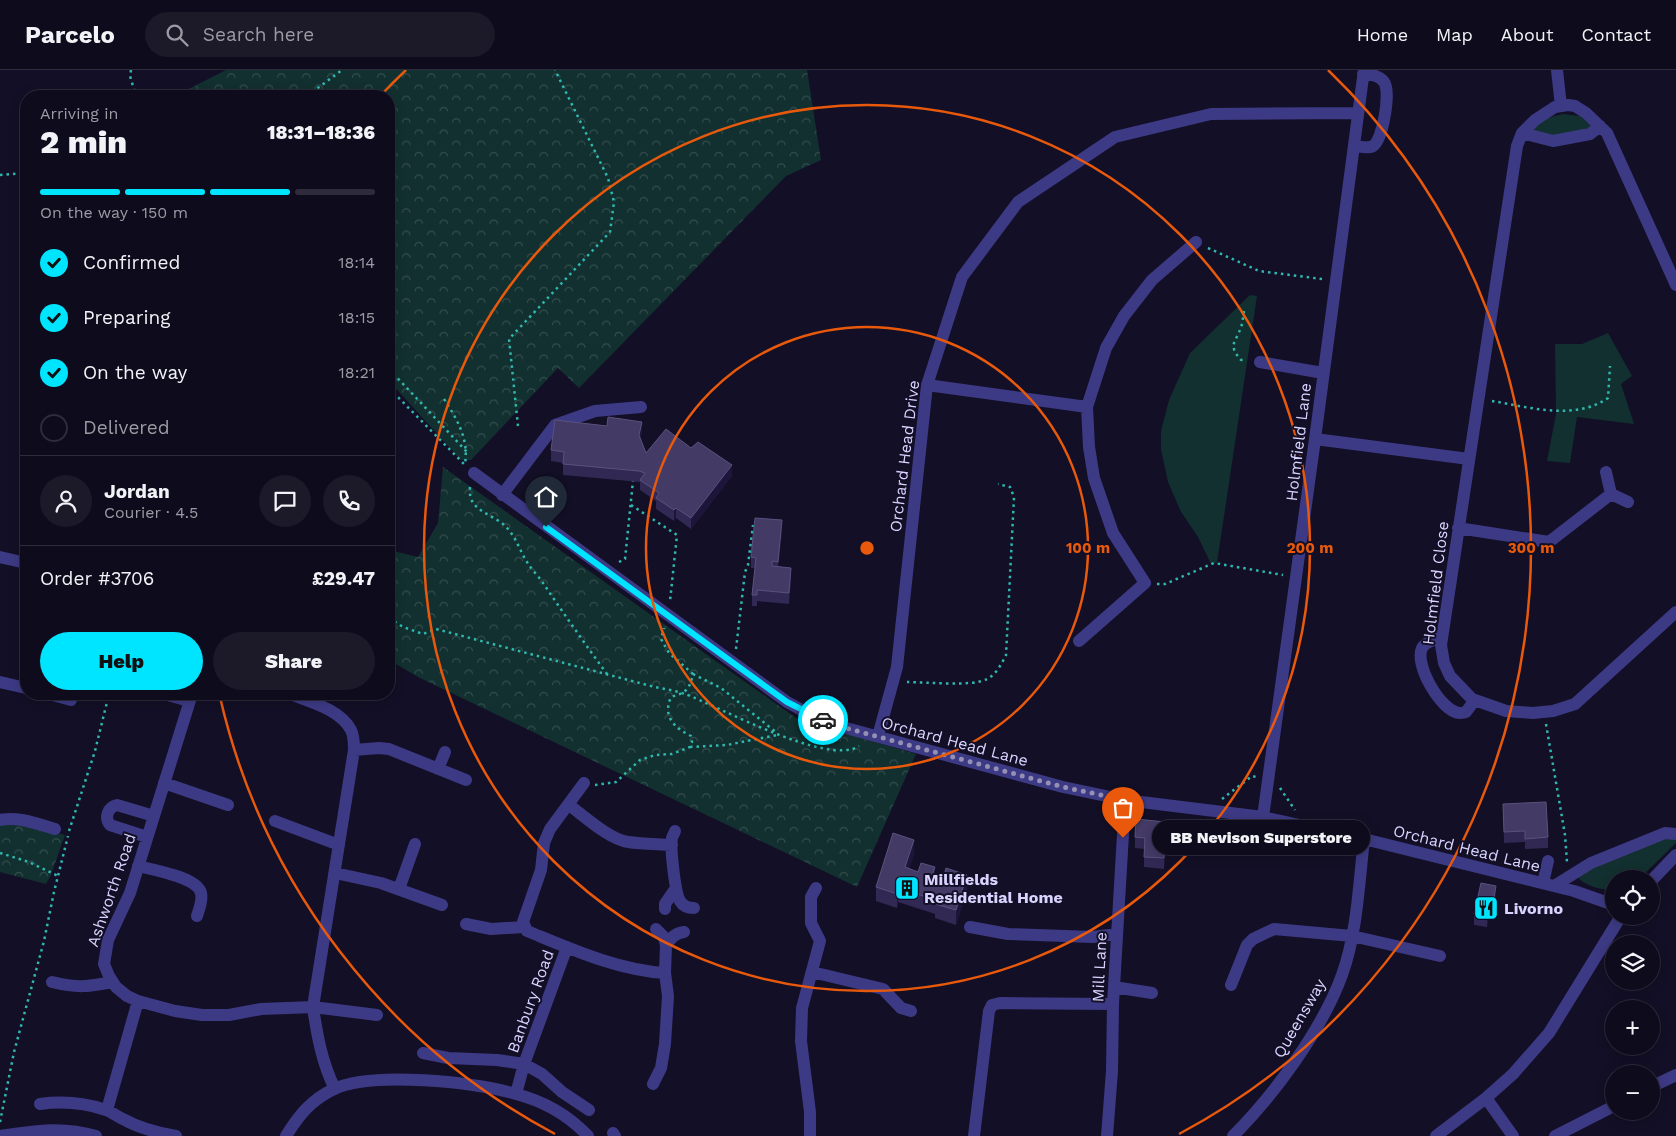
<!DOCTYPE html>
<html lang="en">
<head>
<meta charset="utf-8">
<style>
  :root { --surface:#0e0b1c; --page:#1c1929; --text:#f1f3f6; --muted:#9b9ba3; --line:#2e2b3b; --accent:#00e5ff }
  body { margin:0; font-family:"Work Sans",sans-serif; background:var(--page); color:var(--text); height:100vh; display:flex; flex-direction:column; font-size:19px; white-space:nowrap }
  * { box-sizing:border-box; margin:0 }
  p { font-size:16px; color:var(--muted) }
  .icon { flex:none; width:28px; height:28px; fill:none; stroke:currentColor; stroke-width:2; stroke-linecap:round; stroke-linejoin:round }
  .map { position:relative; flex:1; overflow:hidden }
  .panel { position:absolute; left:20px; top:20px; width:375px; height:610px; display:flex; flex-direction:column; background:var(--surface); border-radius:20px; box-shadow:0 2px 12px #0003,0 0 0 1px var(--line) }
  .panel>* { flex:none }
  .buttons { position:absolute; left:1605px; top:800px; display:grid; gap:10px }
  .buttons a { display:grid; place-items:center; width:55px; height:55px; border-radius:50%; background:var(--surface); box-shadow:0 2px 12px #0003,0 0 0 1px var(--line); font-size:25px }
  .pin { position:absolute; display:grid; place-items:center; width:42px; height:42px; color:#fff; margin:-51px -21px; border-radius:50% 50% 50% 0; rotate:-45deg; box-shadow:0 0 5px #0007 }
  .pin .icon { rotate:45deg }
  .courier { position:absolute; display:grid; place-items:center; width:50px; height:50px; margin:-25px; border:4px solid #00e5ff; border-radius:50%; background:#fff; color:#222; box-shadow:0 1px 6px #0007 }
  .bubble { position:absolute; height:35px; border-radius:18px; background:var(--surface); box-shadow:0 2px 12px #0003,0 0 0 1px var(--line); font-size:16px; font-weight:800; line-height:35px; text-align:center }
  .overview em { font-style:normal; font-weight:800 }
  .overview div { display:flex; flex-direction:column-reverse }
  .overview { display:flex; align-items:center; justify-content:space-between; height:85px; padding:0 20px }
  h1 { font-size:32px; font-weight:800; line-height:38px }
  .bar { display:grid; grid-template-columns:repeat(4,1fr); gap:8px 5px; align-content:center; height:60px; padding:0 20px }
  .bar i { height:6px; border-radius:4px; background:var(--line) }
  .bar .current { background:var(--accent) }
  .bar p { grid-column:span 4 }
  .line { display:flex; align-items:center; gap:12px; padding:0 20px; border-top:1px solid var(--line) }
  .line div { flex:1 }
  .round { display:grid; place-items:center; flex:none; width:52px; height:52px; border-radius:26px; background:var(--page) }
  ol { padding:0 20px; list-style:none }
  li { display:flex; align-items:center; gap:15px; height:55px }
  li p { margin-inline-start:auto }
  li .icon { padding:5px; border-radius:50%; background:var(--accent); color:#111; stroke-width:4 }
  li:last-child { color:var(--muted) }
  li i { width:28px; height:28px; border:2px solid var(--line); border-radius:50% }
  .action { display:flex; gap:10px; margin-top:auto; padding:10px 20px }
  .action a { flex:1; height:58px; border-radius:30px; background:var(--accent); color:#111; font-size:20px; font-weight:800; line-height:58px; text-align:center }
  .action a+a { background:var(--page); color:var(--text) }
  header { display:flex; align-items:center; gap:30px; box-sizing:border-box; height:70px; padding:0 25px; background:var(--surface); border-bottom:1px solid var(--line) }
  header strong { font-size:24px }
  nav { display:flex; gap:28px; margin-inline-start:auto; font-size:18px }
  .search { width:350px; height:45px; background:var(--page); display:flex; align-items:center; gap:12px; box-sizing:border-box; padding:0 18px; border-radius:28px; color:var(--muted); font-size:19px }
  .map>svg:first-child { display:block }
</style>
</head>
<body>
<header>
<strong>Parcelo</strong>
<div class="search"><svg class="icon" aria-label="search" viewBox="0 0 24 24"><circle cx="10" cy="10" r="6"/><path d="M15 15l6 6"/></svg>Search here</div>
<nav><a>Home</a><a>Map</a><a>About</a><a>Contact</a></nav>
</header>
<div class="map">
<svg width="1676" height="1066" viewBox="0 0 1676 1066">
  <defs>
    <pattern id="forest-crowns" width="20" height="18" patternUnits="userSpaceOnUse" patternTransform="scale(1.25)"><rect width="20" height="18" fill="#12302f"/><path d="M2 6a3 3 0 1 1 6 0M12 15a3 3 0 1 1 6 0" fill="none" stroke="#344d4e"/></pattern>
  </defs>
  <rect width="100%" height="100%" fill="#130f26"/>
  <!-- green -->
  <path fill="#12302f" d="M1563 44 1580 46 1593 57 1552 68 1531 63C1539 50 1549 47 1563 44Z
    M1250 225 1257 226 1217 493 1211 494 1198 467 1181 442 1168 412 1161 379V361L1169 330 1190 283Z
    M1608 263 1632 306 1621 314 1634 354 1577 347 1570 393 1547 391 1556 344 1555 274H1582Z
    M1668 765 1676 766V773L1639 809H1614V819C1602 821 1588 816 1579 809L1580 804Z"/>
  <!-- forest -->
  <path fill="url(#forest-crowns)" d="M226 0H807L821 90 786 106 579 318 558 298 471 390H461L389 311V26H175Z
    M443 397 799 650 916 684 857 817 420 608 389 590V480L418 487 438 453Z
    M14 751 65 765 51 805 46 814 0 802V753Z"/>
  <g fill="none" stroke-linecap="round" stroke-linejoin="round">
    <!-- path -->
    <path stroke="#2fb8b0" stroke-width="2.5" stroke-dasharray="2.5 4" stroke-linecap="butt" d="M131 0 130 6 136 26
      M307 26 342 0
      M0 105 26 103
      M1208 178 1259 201 1322 209
      M1244 241C1243 246 1243 252 1241 257 1236 273 1227 274 1241 290H1246
      M389 299 467 382
      M389 318 465 395
      M444 329C457 349 469 369 465 394
      M1492 331C1528 337 1575 351 1608 328L1610 296
      M518 356 509 269 610 162 614 132 608 108 555 0
      M470 417C467 443 495 443 508 459 517 469 521 484 529 495 533 501 539 507 543 513 564 544 585 574 607 604
      M631 435 677 465 670 531
      M619 492 625 489 633 411
      M1157 514H1165L1214 493 1283 505
      M389 548 403 557 423 564 436 559 651 616C662 619 674 620 685 624 718 636 828 697 859 676
      M736 579 745 502 748 495 753 455
      M693 604 721 618 777 663
      M907 612C926 612 972 617 987 609 996 605 1002 593 1006 585L1014 427 1010 417 998 414
      M1546 654 1565 765 1567 792
      M690 677 727 675 777 665
      M595 715 616 712 640 690 655 685 672 684 690 677 692 672 691 666C675 658 662 647 671 627 687 622 689 620 693 604L669 583 661 569 664 558
      M1280 718 1295 740
      M1222 729 1252 706 1256 707
      M69 761 95 681 109 624
      M0 783 29 792 58 806
      M0 1052 14 982 44 871 54 822 68 766"/>
    <!-- minor -->
    <path stroke="#3d3a85" stroke-width="12" d="M1557 0 1561 36
      M1522 63 1553 71 1590 64 1600 56
      M1354 76C1359 76 1368 79 1373 76 1383 70 1391 21 1384 12 1379 5 1371 5 1363 4
      M1676 215 1607 63 1586 43 1575 36 1568 35 1555 37 1535 50 1522 63 1517 76 1441 575 1444 593 1450 606 1472 629 1506 641 1533 643 1553 641 1575 634 1676 542
      M1260 292 1323 303
      M927 315 1087 337
      M1315 369 1469 389
      M1606 402 1611 424 1628 432
      M474 403 787 632 813 646 835 655 1063 717 1125 730 1263 747 1364 769 1574 821 1614 835
      M502 425 555 355 595 341 641 337
      M1458 458 1549 472 1611 424
      M0 487 26 493
      M1442 567C1436 569 1425 572 1422 578 1414 595 1441 641 1459 643 1461 643 1464 643 1466 642L1475 630
      M1079 571 1145 513 1113 463 1094 408 1089 377 1087 337 1106 278 1124 246 1152 210 1196 172
      M0 612 26 618
      M49 624 71 630
      M164 624 189 631
      M192 624 130 823 108 870 104 894 109 906 116 917 127 926 138 931 175 941 202 945H229L261 939 313 937 377 945
      M290 624C310 632 340 639 351 660 354 666 354 673 354 680L313 937C317 965 322 993 335 1019
      M878 666 897 597 927 315 962 207 1018 132 1115 67 1211 44 1358 43
      M354 680 379 678 389 679 466 710
      M438 699 445 682
      M164 713 228 735
      M584 713 550 759 544 773 541 800 523 852 527 861C571 879 617 900 665 903
      M569 735C584 746 610 770 628 772 642 774 657 774 672 775
      M1263 747 1315 369 1364 0
      M0 750C18 746 38 754 55 759
      M275 751 339 775
      M675 761C675 762 672 767 672 768 670 777 675 823 680 831 683 836 688 838 694 838
      M147 767 110 755C104 747 108 737 117 735L154 746
      M138 796C153 800 197 807 201 823 203 831 199 839 197 846
      M335 803 381 813 442 835
      M1651 811 1676 785
      M1543 813 1548 791
      M1554 816 1591 793 1665 763 1676 764
      M399 819 415 774
      M665 839V834L676 818
      M466 854 491 859 524 857
      M970 857 1008 864 1093 867 1117 864
      M666 875C671 868 675 863 684 862
      M812 902 883 919 901 938 911 941
      M52 912C77 918 87 917 112 912
      M1231 915 1247 875 1253 869 1274 859 1352 866 1440 886
      M1114 917 1152 923
      M423 983 448 988 497 990 524 994 542 1004 562 1022 589 1040
      M653 1014 661 998 665 974 668 926 665 903 666 875 664 867 656 859
      M1651 1017 1676 1005
      M516 1024 524 994 567 877
      M1486 1028 1513 1066
      M40 1034C62 1031 85 1033 106 1040 112 1042 118 1047 123 1049 139 1058 158 1063 176 1066
      M107 1040 138 931
      M613 1063 615 1066
      M0 1066C34 1061 62 1056 96 1066
      M286 1066C299 1045 311 1030 334 1019 373 1001 474 1012 516 1024 543 1031 569 1046 588 1066
      M810 1066V1042L801 971 802 938 820 871 811 853V827L816 818
      M974 1066 989 941 992 935 1000 933 1113 934
      M1107 1066 1112 1001 1113 934 1125 730
      M1233 1066C1274 1025 1322 960 1342 905 1357 864 1359 813 1364 769
      M1436 1066 1486 1028 1513 1004 1549 963 1621 846
      M1555 1066 1614 1036"/>
  </g>
  <!-- wall -->
  <path fill="#312854" d="M642 363 640 369 646 383 691 378 732 406 691 459 676 448 674 451 656 439V431L640 420V412L563 405V393L551 391V380Z
    M782 461 778 496 791 509 789 534 757 531V536H752V525L755 498H751V487Z
    M1503 734 1548 767V778L1525 779V772L1504 773Z
    M1175 763 1174 781H1165L1164 799 1144 797V779L1135 778V767Z
    M914 784 909 799 935 807 967 819 956 855 935 848V844L898 832 897 838 876 831V817Z
    M1496 827 1492 850 1488 849 1487 857 1474 855V844Z"/>
  <!-- shaded-wall -->
  <path fill="#1d163a" d="M642 352V363L639 375V365Z
    M732 395V406L691 459V448Z
    M676 438V448L674 451V440Z
    M782 450V461L778 503V492Z
    M791 498V509L789 534V523Z
    M1175 753V763L1174 781V771Z
    M914 770V784L905 812V797Z
    M1165 770V781L1164 799V788Z
    M935 797V812L932 806Z
    M967 805V819L956 855V840Z
    M1496 816V827L1492 850V839Z
    M898 818V832L897 838V824Z
    M1488 838V849L1487 857V846Z"/>
  <!-- building -->
  <path fill="#433a66" stroke="#5a527e" d="M608 347 642 352 639 365 646 383 666 359 691 378 698 372 732 395 691 448 676 438 674 440 656 428 659 423 640 410 645 403 639 401 563 394 564 382 551 380 555 350 607 356Z
    M755 448 782 450 778 492 772 491V496L791 498 789 523 757 520V525H752L756 488 751 487Z
    M1546 732 1548 767 1525 769V761L1504 762 1503 734Z
    M1136 749 1175 753 1174 771 1165 770 1164 788 1144 787 1145 768 1135 767Z
    M893 763 914 770 905 797 918 802 921 793 935 797 932 806 943 810 946 798 967 805 956 840 935 834 936 830 898 818 897 824 876 817Z
    M1481 813 1496 816 1492 839 1488 838 1487 846 1474 844Z"/>
  <g fill="none" stroke-linecap="round" stroke-linejoin="round">
    <!-- done -->
    <path stroke="#948fb3" stroke-width="5" stroke-dasharray="0 9" d="M823 650 835 655 1063 717 1125 730 1123 768"/>
    <!-- route -->
    <path stroke="#00e5ff" stroke-width="6" d="M546 457 787 632 823 650"/>
  </g>
  <!-- distance rings -->
  <g fill="none" stroke="#e8590c" stroke-width="2.5">
    <circle cx="867" cy="478" r="221"/>
    <circle cx="867" cy="478" r="443"/>
    <path d="M555 1064A664 664 0 0 1 220 627M381 25A664 664 0 0 1 406 0M1328 0A664 664 0 0 1 1179 1064"/>
  </g>
  <!-- icons -->
  <defs>
    <symbol id="building-square" viewBox="-11 -11 22 22"><rect x="-9" y="-9" width="18" height="18" rx="4" fill="#00e5ff" stroke="#130f26"/><path d="M-4-6H4V6H1V3H-1V6H-4ZM-2.5-4.3h1.7v1.8h-1.7ZM.8-4.3h1.7v1.8H.8ZM-2.5-1h1.7V.8h-1.7ZM.8-1h1.7V.8H.8Z" fill="#111"/></symbol>
    <symbol id="restaurant-square" viewBox="-11 -11 22 22"><rect x="-9" y="-9" width="18" height="18" rx="4" fill="#00e5ff" stroke="#130f26"/><path d="M-5-6h1v4h1v-4h1v4h1v-4h1v5L-1.5 .5V6h-2V.5L-5-1ZM5-6V6H3V1.5H1.5Q1.5-4 5-6Z" fill="#111"/></symbol>
  </defs>
  <g fill-rule="evenodd">
    <use href="#building-square" x="893" y="804" width="28" height="28"/>
    <use href="#restaurant-square" x="1472" y="824" width="28" height="28"/>
  </g>
  <g text-anchor="middle" stroke-width="4" stroke-linejoin="round" paint-order="stroke">
    <!-- street labels -->
    <g font-size="16" fill="#d9d4ff" stroke="#130f26">
      <text transform="translate(1298 372) rotate(-83)" y="6">Holmfield Lane</text>
      <text transform="translate(904 386) rotate(-83)" y="6">Orchard Head Drive</text>
      <text transform="translate(1435 513) rotate(-83)" y="6">Holmfield Close</text>
      <text transform="translate(955 671) rotate(15)" y="6">Orchard Head Lane</text>
      <text transform="translate(1467 778) rotate(14)" y="6">Orchard Head Lane</text>
      <text transform="translate(111 820) rotate(-71)" y="6">Ashworth Road</text>
      <text transform="translate(1099 897) rotate(-87)" y="6">Mill Lane</text>
      <text transform="translate(530 931) rotate(-70)" y="6">Banbury Road</text>
      <text transform="translate(1299 948) rotate(-60)" y="6">Queensway</text>
    </g>
    <!-- poi labels -->
    <g font-size="16" font-weight="bold" fill="#d9d4ff" stroke="#130f26" text-anchor="start">
      <text x="924" y="815">Millfields<tspan x="924" dy="18">Residential Home</tspan></text>
      <text x="1504" y="844">Livorno</text>
    </g>
  </g>
  <circle cx="867" cy="478" r="8" fill="#e8590c" stroke="#130f26" stroke-width="2.5"/>
  <g font-size="15" text-anchor="middle" font-weight="bold" fill="#e8590c" stroke="#130f26" stroke-width="4" stroke-linejoin="round" paint-order="stroke">
    <text x="1088" y="483">100 m</text>
    <text x="1310" y="483">200 m</text>
    <text x="1531" y="483">300 m</text>
  </g>
</svg>
<div class="buttons">
<a><svg class="icon" aria-label="locate" viewBox="0 0 24 24"><circle cx="12" cy="12" r="6"/><path d="M12 2v4M12 18v4M2 12h4M18 12h4"/></svg></a>
<a><svg class="icon" aria-label="layers" viewBox="0 0 24 24"><path d="M12 4l9 5-9 5-9-5zM3 14l9 5 9-5"/></svg></a>
<a>+</a>
<a>−</a>
</div>
<div class="pin" style="left:1123px;top:768px;background:#ea580c"><svg class="icon" aria-label="bag" viewBox="0 0 24 24"><path d="M5 8h14l-1 12H6zM9 8a3 3 0 0 1 6 0"/></svg></div>
<div class="pin" style="left:546px;top:457px;background:#1f2937"><svg class="icon" aria-label="home" viewBox="0 0 24 24"><path d="M3 11l9-7 9 7M6 9v11h12V9"/></svg></div>
<div class="courier" style="left:823px;top:650px"><svg class="icon" aria-label="car" viewBox="0 0 24 24"><path d="M5 17H2v-5l4-1 3-4h7l3 4 3 1v5h-3M9 17h6M6 11h13"/><circle cx="7" cy="17" r="2"/><circle cx="17" cy="17" r="2"/></svg></div>
<div class="bubble" style="left:1152px;top:750px;width:218px">BB Nevison Superstore</div>
<section class="panel">
<div class="overview"><div><h1>2 min</h1><p>Arriving in</p></div><em>18:31–18:36</em></div>
<div class="bar"><i class="current"></i><i class="current"></i><i class="current"></i><i></i><p>On the way · 150 m</p></div>
<ol>
<li><svg class="icon" aria-label="check" viewBox="0 0 24 24"><path d="M5 12l5 5 9-10"/></svg>Confirmed<p>18:14</p></li>
<li><svg class="icon" aria-label="check" viewBox="0 0 24 24"><path d="M5 12l5 5 9-10"/></svg>Preparing<p>18:15</p></li>
<li><svg class="icon" aria-label="check" viewBox="0 0 24 24"><path d="M5 12l5 5 9-10"/></svg>On the way<p>18:21</p></li>
<li><i></i>Delivered</li>
</ol>
<div class="line" style="height:90px"><a class="round"><svg class="icon" aria-label="person" viewBox="0 0 24 24"><circle cx="12" cy="8" r="4"/><path d="M4 21q1-7 8-7t8 7"/></svg></a><div><b>Jordan</b><p>Courier · 4.5</p></div><a class="round"><svg class="icon" aria-label="chat" viewBox="0 0 24 24"><path d="M4 5h16v11H9l-5 4z"/></svg></a><a class="round"><svg class="icon" aria-label="phone" viewBox="0 0 24 24"><path d="M5 4h4l2 5-3 2q2 4 5 5l2-3 5 2v4C11 20 4 13 5 4z"/></svg></a></div>
<div class="line" style="height:65px"><div>Order #3706</div><b>£29.47</b></div>
<div class="action"><a>Help</a><a>Share</a></div>
</section>
</div>
</body>
</html>
